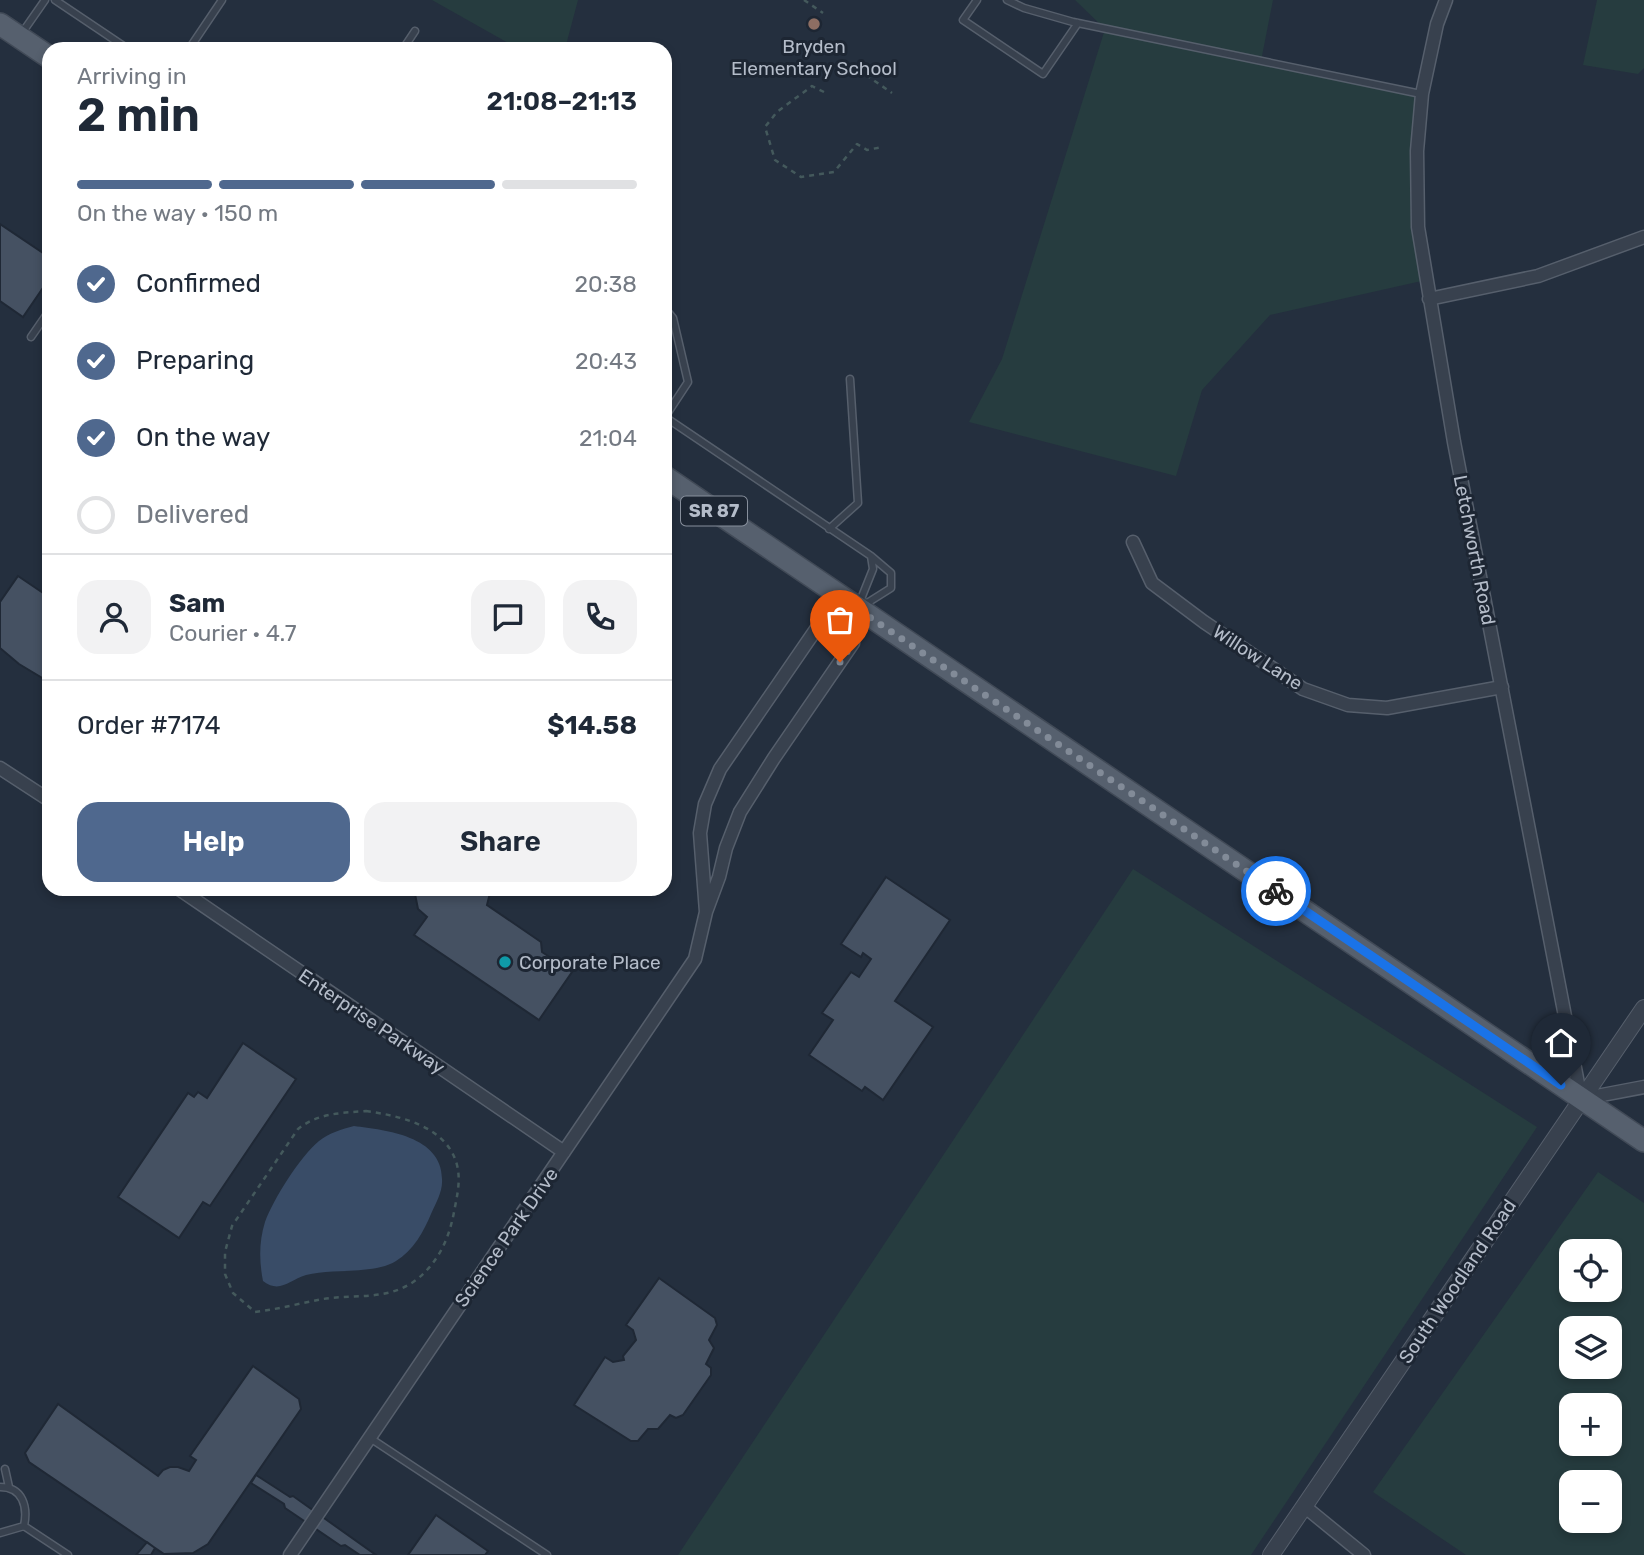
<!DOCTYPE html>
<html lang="en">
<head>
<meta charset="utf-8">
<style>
  :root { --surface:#fff; --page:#f2f2f3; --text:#1f2937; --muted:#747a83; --line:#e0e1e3; --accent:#4f688e }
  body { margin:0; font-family:Rubik,sans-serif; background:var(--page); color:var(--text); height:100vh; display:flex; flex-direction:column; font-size:26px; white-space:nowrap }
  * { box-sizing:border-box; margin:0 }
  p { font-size:23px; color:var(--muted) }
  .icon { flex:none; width:38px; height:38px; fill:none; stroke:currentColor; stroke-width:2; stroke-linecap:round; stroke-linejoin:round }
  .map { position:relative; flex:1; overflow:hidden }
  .panel { position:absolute; left:42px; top:42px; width:630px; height:854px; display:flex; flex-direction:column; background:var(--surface); border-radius:21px; box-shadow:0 4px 10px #0003 }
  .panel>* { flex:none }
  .buttons { position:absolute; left:1559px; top:1239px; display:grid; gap:14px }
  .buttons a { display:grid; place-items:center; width:63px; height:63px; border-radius:14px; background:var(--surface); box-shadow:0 4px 10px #0003; font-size:35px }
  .pin { position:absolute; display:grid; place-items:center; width:60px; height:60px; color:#fff; margin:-72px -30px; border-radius:50% 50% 50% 0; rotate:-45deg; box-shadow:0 0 7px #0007 }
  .pin .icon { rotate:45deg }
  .courier { position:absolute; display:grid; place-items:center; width:70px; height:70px; margin:-35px; border:5px solid #1a73e8; border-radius:50%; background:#fff; color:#222; box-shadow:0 2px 9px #0007 }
  .head em { font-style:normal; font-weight:600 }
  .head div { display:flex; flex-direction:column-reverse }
  .head { display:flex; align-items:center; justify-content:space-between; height:119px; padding:0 35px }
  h1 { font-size:46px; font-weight:600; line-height:52px }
  .bar { display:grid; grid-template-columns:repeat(4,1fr); gap:10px 7px; align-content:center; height:84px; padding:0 35px }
  .bar i { height:9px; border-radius:5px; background:var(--line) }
  .bar .current { background:var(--accent) }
  .bar p { grid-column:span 4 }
  .line { display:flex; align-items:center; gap:18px; padding:0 35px; border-top:2px solid var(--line) }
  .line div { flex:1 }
  .round { display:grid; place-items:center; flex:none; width:74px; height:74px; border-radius:21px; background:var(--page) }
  ol { padding:0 35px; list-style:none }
  li { display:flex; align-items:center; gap:21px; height:77px }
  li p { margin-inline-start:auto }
  li .icon { padding:7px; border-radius:50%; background:var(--accent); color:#fff; stroke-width:4 }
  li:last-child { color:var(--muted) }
  li i { width:38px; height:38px; border:4px solid var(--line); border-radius:50% }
  .button { display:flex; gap:14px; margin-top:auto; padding:14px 35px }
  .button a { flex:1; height:80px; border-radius:21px; background:var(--accent); color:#fff; font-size:28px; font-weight:600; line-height:80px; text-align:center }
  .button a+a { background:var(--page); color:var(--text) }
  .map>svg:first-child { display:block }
</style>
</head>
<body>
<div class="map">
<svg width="1644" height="1555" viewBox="0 0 1644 1555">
  <rect width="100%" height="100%" fill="#242f3e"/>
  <!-- green -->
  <path fill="#263c3f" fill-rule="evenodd" d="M432 0H578L565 49H519Z
    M1075 0H1273L1261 61 1422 94 1417 151 1426 280 1270 315 1202 390 1176 476 969 422 1002 359 1105 29Z
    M1597 0H1644V68L1638 74 1583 65Z
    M1133 869 1537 1127 1251 1555H678Z
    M1598 1172 1644 1203V1555H1466L1373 1492ZM1610 1251V1290H1572V1251ZM1572 1328H1610V1367H1572ZM1610 1405V1444H1572V1405ZM1610 1482V1521H1572V1482Z"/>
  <!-- water -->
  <path fill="#394c67" d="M354 1126C386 1130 442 1136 442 1179 443 1191 436 1203 431 1214 424 1231 413 1251 396 1261 373 1275 333 1268 306 1275 289 1280 280 1294 263 1281 259 1261 259 1241 265 1222 274 1198 300 1157 319 1141 329 1133 342 1129 354 1126Z"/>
  <!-- building -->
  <path fill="#455162" stroke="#1f2835" stroke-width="2" d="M0 224 49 257V279L23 317 0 301Z
    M18 576 49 597V682L19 664 0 648V602Z
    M886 877 950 920 895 1001 933 1027 883 1100 865 1087 862 1091 809 1055 833 1020 822 1013 851 972 859 977 871 959 863 953 861 957 841 944Z
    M414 889H491L487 905 541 942 542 952 572 972 539 1020 414 935 427 917 418 909Z
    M243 1043 296 1079 210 1206 203 1202 179 1238 118 1197 188 1093 194 1097 198 1092 207 1098Z
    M659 1278 715 1318 717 1325 709 1340 714 1348 706 1364 711 1368V1375L683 1415 676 1418 670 1415 658 1429H648L638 1441H631L574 1405 605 1357 613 1362 624 1360 623 1356 636 1340 633 1330 626 1325Z
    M253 1366 299 1399 301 1409 208 1544 193 1553 164 1554 29 1462 25 1453 58 1404 158 1476 163 1470 170 1467H178L189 1471 196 1460 190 1456Z
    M256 1475 290 1497 293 1496 376 1555H360L345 1545 341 1546 285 1508 284 1504 251 1483Z
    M436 1515 488 1551 485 1555H408Z
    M147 1542 155 1548 151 1555H136Z"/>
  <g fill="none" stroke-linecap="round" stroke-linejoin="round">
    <defs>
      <path id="service" d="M55 0 128 49
        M977 0 963 20 1043 74 1078 23
        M1007 0 1024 8 1073 22 1421 94
        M22 33 45 0
        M189 49 222 0
        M403 49 415 31
        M665 308 673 318 688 382 665 417 871 556 891 573V588L864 605
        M31 337 49 311
        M829 529 858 503 850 379
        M859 604 873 569 871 556
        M370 1438 547 1555
        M5 1469 9 1487
        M0 1487C23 1487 28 1507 24 1526
        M24 1526 68 1555
        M0 1533 24 1526"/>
      <path id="minor" d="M1446 0 1437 24 1422 94 1417 151 1418 227 1454 442 1581 1099 1644 1087
        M1429 299 1538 276 1644 237
        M1133 542 1152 583 1204 622 1303 689 1348 705 1387 708 1502 687
        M0 768 49 800
        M179 889 564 1152
        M1304 1506 1364 1555
        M290 1555 695 959 706 912 719 877 726 848 740 812 774 758 853 643 856 608 821 622 720 769 705 804 700 833 706 912"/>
      <path id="tertiary" d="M1271 1555 1644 1008"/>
      <path id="primary" d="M0 24 49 57
        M665 477 1644 1141"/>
    </defs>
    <!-- service casing -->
    <use href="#service" stroke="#565f6c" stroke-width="9"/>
    <!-- minor casing -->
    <use href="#minor" stroke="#565f6c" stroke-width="15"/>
    <!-- tertiary casing -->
    <use href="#tertiary" stroke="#565f6c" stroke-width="18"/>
    <!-- primary casing -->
    <use href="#primary" stroke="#414a57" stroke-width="24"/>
    <!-- path -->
    <path stroke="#44595c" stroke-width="2.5" stroke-dasharray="5 5" stroke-linecap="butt" d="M804 0 823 13
      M866 75 892 93
      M824 92 812 86 777 112 765 127 775 160 801 177 834 172 857 144 867 150 882 147
      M366 1111C400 1116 447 1126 457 1165 461 1181 457 1196 454 1212 449 1239 438 1263 416 1280 388 1301 355 1294 323 1299 301 1303 279 1309 255 1312L233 1293 225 1274V1252L232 1226 298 1129C318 1113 341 1113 366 1111Z"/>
    <!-- service -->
    <use href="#service" stroke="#38414e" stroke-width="6"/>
    <!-- minor -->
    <use href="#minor" stroke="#38414e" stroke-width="12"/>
    <!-- tertiary -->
    <use href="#tertiary" stroke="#38414e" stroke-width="16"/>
    <!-- primary -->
    <use href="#primary" stroke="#56606e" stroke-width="21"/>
  </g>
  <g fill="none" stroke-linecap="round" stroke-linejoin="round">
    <!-- done -->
    <path stroke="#828b98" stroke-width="7" stroke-dasharray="0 12.6" d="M840 662 853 643 856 608 1276 891"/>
    <!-- route -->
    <path stroke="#1a73e8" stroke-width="9" d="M1276 891 1561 1085"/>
  </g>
  <!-- markers -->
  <circle fill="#8d6e63" stroke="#1d2633" stroke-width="2.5" cx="814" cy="24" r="7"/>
  <circle fill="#0f9aa8" stroke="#1d2633" stroke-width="2.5" cx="505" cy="962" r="7"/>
  <g text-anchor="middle" stroke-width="6" stroke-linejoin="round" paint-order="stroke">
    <!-- shield labels -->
    <rect fill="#1d2633" stroke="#878f9c" stroke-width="2" x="681" y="496.5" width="66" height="29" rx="5"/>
    <g font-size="18" font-weight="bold" fill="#b4bcc9">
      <text x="714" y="517">SR 87</text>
    </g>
    <!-- poi labels -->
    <g font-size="19" fill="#b4bcc9" stroke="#1d2633">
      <text x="814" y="53">Bryden<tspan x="814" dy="22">Elementary School</tspan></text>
      <text x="519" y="969" text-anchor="start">Corporate Place</text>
    </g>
    <!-- street labels -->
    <g font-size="19" fill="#b4bcc9" stroke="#1d2633">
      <text transform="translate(1475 550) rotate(79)" y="7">Letchworth Road</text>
      <text transform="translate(1258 657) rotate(33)" y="7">Willow Lane</text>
      <text transform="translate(372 1021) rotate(34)" y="7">Enterprise Parkway</text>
      <text transform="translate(506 1237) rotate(-55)" y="7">Science Park Drive</text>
      <text transform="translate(1457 1281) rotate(-56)" y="7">South Woodland Road</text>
    </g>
  </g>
</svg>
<div class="buttons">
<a><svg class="icon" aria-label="locate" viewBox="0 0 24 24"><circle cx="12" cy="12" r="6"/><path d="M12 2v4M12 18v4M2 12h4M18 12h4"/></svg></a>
<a><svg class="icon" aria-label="layers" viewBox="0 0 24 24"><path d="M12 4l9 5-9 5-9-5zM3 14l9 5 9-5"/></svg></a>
<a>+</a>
<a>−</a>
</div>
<div class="pin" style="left:840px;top:662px;background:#ea580c"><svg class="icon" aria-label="bag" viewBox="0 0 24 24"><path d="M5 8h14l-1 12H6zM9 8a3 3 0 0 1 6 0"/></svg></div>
<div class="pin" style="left:1561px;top:1085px;background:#1f2937"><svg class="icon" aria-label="home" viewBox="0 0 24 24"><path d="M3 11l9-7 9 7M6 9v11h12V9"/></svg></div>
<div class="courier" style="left:1276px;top:891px"><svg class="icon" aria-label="bike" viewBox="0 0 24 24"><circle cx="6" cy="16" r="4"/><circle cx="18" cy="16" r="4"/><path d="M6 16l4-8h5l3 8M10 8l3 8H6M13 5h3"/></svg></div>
<section class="panel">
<div class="head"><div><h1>2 min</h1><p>Arriving in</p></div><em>21:08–21:13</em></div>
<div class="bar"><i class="current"></i><i class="current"></i><i class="current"></i><i></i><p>On the way · 150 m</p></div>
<ol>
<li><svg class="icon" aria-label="check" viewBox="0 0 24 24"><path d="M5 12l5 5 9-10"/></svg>Confirmed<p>20:38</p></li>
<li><svg class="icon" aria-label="check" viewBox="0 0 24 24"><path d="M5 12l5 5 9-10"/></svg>Preparing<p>20:43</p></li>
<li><svg class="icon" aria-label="check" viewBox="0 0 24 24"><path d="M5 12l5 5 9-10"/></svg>On the way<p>21:04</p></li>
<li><i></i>Delivered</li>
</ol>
<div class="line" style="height:126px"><a class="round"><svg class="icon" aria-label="person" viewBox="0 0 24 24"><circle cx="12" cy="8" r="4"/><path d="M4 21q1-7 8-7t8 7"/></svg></a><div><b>Sam</b><p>Courier · 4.7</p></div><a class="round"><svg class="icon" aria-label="chat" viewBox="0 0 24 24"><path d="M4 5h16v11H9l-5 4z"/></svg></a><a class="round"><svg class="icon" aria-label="phone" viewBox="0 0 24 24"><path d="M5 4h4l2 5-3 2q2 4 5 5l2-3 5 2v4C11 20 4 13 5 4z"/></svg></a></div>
<div class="line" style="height:91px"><div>Order #7174</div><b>$14.58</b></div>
<div class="button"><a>Help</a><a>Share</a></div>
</section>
</div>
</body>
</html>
